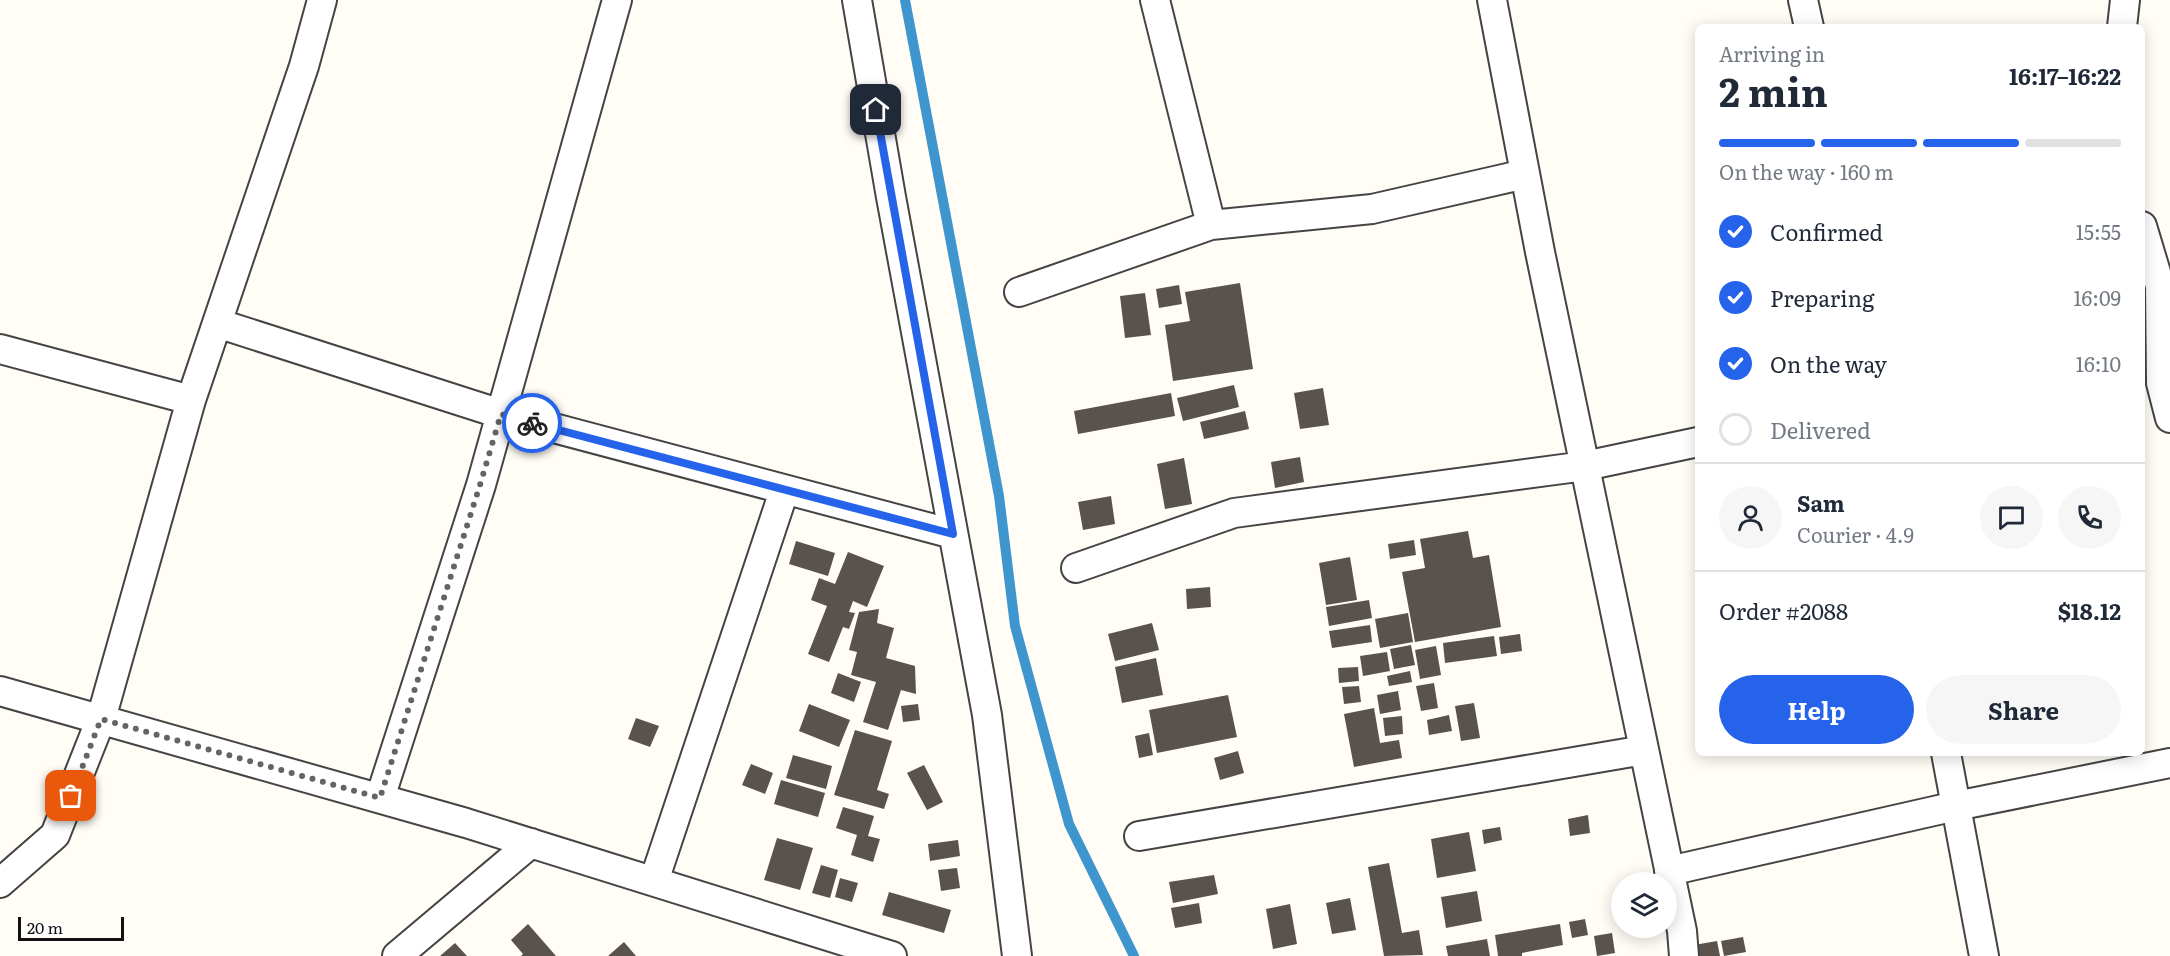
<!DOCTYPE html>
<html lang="en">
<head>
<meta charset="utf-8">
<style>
  :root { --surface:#fff; --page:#f6f6f7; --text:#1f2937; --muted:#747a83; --line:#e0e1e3; --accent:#2563eb }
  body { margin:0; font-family:Literata,serif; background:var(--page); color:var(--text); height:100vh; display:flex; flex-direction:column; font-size:22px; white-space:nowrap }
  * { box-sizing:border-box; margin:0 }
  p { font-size:20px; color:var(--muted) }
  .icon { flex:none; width:33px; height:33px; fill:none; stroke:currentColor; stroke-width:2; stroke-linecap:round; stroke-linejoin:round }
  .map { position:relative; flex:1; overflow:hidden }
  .panel { position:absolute; left:1695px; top:24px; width:450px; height:732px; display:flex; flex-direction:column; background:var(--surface); border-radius:9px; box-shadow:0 3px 15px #0003 }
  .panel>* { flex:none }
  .fabs { position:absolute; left:1611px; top:872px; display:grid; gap:12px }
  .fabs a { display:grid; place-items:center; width:66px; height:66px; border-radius:50%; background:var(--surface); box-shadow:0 3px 15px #0003; font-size:30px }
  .scale { position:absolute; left:18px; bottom:15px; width:106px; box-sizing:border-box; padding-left:6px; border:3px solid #111; border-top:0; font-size:16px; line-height:21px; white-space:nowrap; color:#111; -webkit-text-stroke:4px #fff; paint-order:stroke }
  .pin { position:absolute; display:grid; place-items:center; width:51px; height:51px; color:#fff; margin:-26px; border-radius:12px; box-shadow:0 3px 9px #0006 }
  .courier { position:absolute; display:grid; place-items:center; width:60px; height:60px; margin:-30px; border:4px solid #2563eb; border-radius:50%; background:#fff; color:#222; box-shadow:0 2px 8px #0007 }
  .headline em { font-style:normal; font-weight:700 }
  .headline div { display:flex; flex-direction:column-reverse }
  .headline { display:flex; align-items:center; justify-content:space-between; height:102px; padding:0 24px }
  h1 { font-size:39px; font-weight:700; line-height:45px }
  .bar { display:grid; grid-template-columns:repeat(4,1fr); gap:9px 6px; align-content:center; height:72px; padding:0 24px }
  .bar i { height:8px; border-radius:4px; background:var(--line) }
  .bar .current { background:var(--accent) }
  .bar p { grid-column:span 4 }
  .line { display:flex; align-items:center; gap:15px; padding:0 24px; border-top:2px solid var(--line) }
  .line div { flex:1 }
  .round { display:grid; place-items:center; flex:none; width:63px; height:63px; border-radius:32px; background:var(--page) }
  ol { padding:0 24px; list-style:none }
  li { display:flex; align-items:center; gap:18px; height:66px }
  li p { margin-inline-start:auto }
  li .icon { padding:6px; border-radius:50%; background:var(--accent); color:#fff; stroke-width:4 }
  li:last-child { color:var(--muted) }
  li i { width:33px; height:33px; border:3px solid var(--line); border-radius:50% }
  .cta { display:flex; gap:12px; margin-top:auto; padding:12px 24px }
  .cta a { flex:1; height:69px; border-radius:36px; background:var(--accent); color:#fff; font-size:24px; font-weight:700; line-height:69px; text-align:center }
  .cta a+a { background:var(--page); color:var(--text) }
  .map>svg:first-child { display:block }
</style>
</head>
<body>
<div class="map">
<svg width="2170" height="956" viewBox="0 0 2170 956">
  <rect width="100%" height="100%" fill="#fffdf5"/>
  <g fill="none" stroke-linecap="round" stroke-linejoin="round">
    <!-- stream -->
    <path stroke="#3f96cf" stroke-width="10" d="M905 0 999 496 1015 626 1069 824 1134 956"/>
  </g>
  <!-- building -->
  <path fill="#5a524d" d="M1240 283 1253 369 1173 381 1165 325 1190 321 1185 292Z
    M1179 285 1182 304 1159 308 1156 289Z
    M1145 293 1151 335 1125 338 1120 296Z
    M1234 385 1239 407 1183 421 1177 398Z
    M1323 388 1329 425 1300 429 1294 393Z
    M1171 393 1175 416 1078 434 1074 411Z
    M1245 411 1249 429 1204 439 1200 422Z
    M1300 457 1304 482 1275 488 1271 462Z
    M1184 458 1192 504 1165 509 1157 464Z
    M1111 496 1115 524 1083 530 1078 502Z
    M1468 531 1473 558 1489 555 1501 627 1415 642 1402 572 1425 568 1420 539Z
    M1414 540 1416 555 1390 559 1388 544Z
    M796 541 835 553 828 576 789 564Z
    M848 552 884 566 867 607 853 601 849 612 855 613 849 629 843 627 829 662 808 654 827 606 811 600 819 578 835 584Z
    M1350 557 1357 600 1326 605 1319 563Z
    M1210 587 1211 607 1187 609 1186 589Z
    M1369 600 1372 618 1329 626 1326 607Z
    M879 609 877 623 894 628 886 658 915 666 916 694 901 690 888 730 863 722 876 682 851 675 857 652 849 650 859 612Z
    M1408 613 1413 642 1380 648 1375 619Z
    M1152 623 1159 650 1115 661 1108 634Z
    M1370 625 1372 642 1332 648 1329 631Z
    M1520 634 1522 651 1501 654 1499 637Z
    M1494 636 1497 656 1445 663 1443 643Z
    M1411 645 1415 665 1394 669 1390 649Z
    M1436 646 1441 675 1420 679 1415 650Z
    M1387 652 1390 671 1363 676 1360 656Z
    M1156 658 1163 695 1122 703 1115 667Z
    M1358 667 1359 681 1339 683 1338 668Z
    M1410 671 1412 682 1389 686 1387 676Z
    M838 673 861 682 854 702 831 693Z
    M1434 683 1438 708 1421 711 1416 686Z
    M1359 686 1361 702 1344 704 1342 687Z
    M1398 691 1401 710 1380 714 1377 695Z
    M1228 695 1237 737 1157 753 1149 710Z
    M1474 703 1480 738 1461 741 1455 706Z
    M809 704 850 720 839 747 799 731Z
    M918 704 920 720 903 722 901 706Z
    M1374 708 1380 743 1399 740 1402 758 1354 767 1344 714Z
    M1449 715 1452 731 1429 735 1427 720Z
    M1402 716 1403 734 1385 736 1383 718Z
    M636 718 659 726 650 747 628 739Z
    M855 730 892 741 877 790 889 794 884 809 834 795Z
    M1149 733 1153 755 1139 758 1135 736Z
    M1238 751 1244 773 1220 780 1214 758Z
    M793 755 832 766 826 789 786 778Z
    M751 764 773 773 765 794 742 785Z
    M924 765 943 802 927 810 907 773Z
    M781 780 825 793 818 817 774 804Z
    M843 807 874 816 868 836 880 839 873 862 851 855 857 835 836 828Z
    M1588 815 1590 833 1570 836 1568 819Z
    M1500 827 1502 840 1484 844 1482 830Z
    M1469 832 1476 871 1437 878 1431 839Z
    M777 838 813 848 800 890 764 880Z
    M958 840 960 856 930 861 928 844Z
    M1389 863 1402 933 1419 930 1423 955 1384 956 1368 867Z
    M821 865 838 870 830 898 812 893Z
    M957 868 960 888 941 891 938 870Z
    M1214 875 1218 894 1173 903 1169 882Z
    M840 878 858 883 852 902 835 897Z
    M1477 891 1482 921 1446 928 1441 897Z
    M889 892 951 910 944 933 882 915Z
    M1350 898 1356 930 1332 934 1326 903Z
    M1199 903 1202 923 1175 928 1171 908Z
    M1290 904 1297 944 1273 949 1266 909Z
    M1585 919 1588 935 1572 938 1569 922Z
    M528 924 556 956H521L523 954 511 940Z
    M1560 924 1563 945 1522 953V956H1498L1495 935Z
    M1612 933 1615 953 1597 956 1594 936Z
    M1743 937 1746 952 1724 956 1721 941Z
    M1487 939 1490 956H1448L1446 946Z
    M1717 941 1720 956H1696L1694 945Z
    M624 942 636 956H608Z
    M455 943 467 956H440Z"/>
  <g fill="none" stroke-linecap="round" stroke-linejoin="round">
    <defs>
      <path id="minor" d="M857 0 891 197 987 715 1017 956
        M1155 0 1211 225
        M1492 0 1540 252 1682 931 1684 956
        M1803 0 1809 27
        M2122 27 2125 0
        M2142 226 2160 286 2161 383 2170 418
        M1019 292 1211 225 1372 209 1525 174
        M217 323 501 414 953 534
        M0 349 191 400
        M1076 568 1234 513 1585 466 1698 442
        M0 691 466 823 892 956
        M1946 753 1984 956
        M380 798 481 485 617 0
        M1139 836 1644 750
        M1669 871 1956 806 2170 763
        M654 881 784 491
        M0 883 55 835 101 719 191 400 304 66 322 0
        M397 956 531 843"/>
    </defs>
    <!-- minor casing -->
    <use href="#minor" stroke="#444" stroke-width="32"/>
    <!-- minor -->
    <use href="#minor" stroke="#fff" stroke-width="28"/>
  </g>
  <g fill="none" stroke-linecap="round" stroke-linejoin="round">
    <!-- done -->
    <path stroke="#646461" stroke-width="6" stroke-dasharray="0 10.8" d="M71 796 101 719 380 798 480 485 501 414 532 423"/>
    <!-- route -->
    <path stroke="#2563eb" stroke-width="8" d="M532 423 953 534 876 110"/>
  </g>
</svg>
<div class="fabs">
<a><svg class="icon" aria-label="layers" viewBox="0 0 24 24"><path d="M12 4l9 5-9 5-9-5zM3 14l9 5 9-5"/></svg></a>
</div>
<div class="scale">20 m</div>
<div class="pin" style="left:71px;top:796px;background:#ea580c"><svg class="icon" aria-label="bag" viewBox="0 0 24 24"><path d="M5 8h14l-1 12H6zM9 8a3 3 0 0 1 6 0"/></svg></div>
<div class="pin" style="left:876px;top:110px;background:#1f2937"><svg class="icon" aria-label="home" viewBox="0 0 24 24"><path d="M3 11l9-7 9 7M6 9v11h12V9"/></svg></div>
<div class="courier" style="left:532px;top:423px"><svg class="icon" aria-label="bike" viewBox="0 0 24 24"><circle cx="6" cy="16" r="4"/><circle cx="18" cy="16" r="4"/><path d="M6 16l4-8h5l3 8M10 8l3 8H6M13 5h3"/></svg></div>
<section class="panel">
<div class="headline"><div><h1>2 min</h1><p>Arriving in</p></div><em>16:17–16:22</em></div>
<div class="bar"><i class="current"></i><i class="current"></i><i class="current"></i><i></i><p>On the way · 160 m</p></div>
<ol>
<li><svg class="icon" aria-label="check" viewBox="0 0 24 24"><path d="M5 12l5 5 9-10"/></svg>Confirmed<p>15:55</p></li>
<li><svg class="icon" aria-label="check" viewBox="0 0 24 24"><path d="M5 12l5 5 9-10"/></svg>Preparing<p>16:09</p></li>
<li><svg class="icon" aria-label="check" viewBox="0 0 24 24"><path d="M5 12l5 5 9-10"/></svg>On the way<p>16:10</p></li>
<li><i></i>Delivered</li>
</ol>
<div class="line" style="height:108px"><a class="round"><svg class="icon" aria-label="person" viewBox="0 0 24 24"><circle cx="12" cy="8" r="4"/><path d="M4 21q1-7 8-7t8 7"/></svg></a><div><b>Sam</b><p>Courier · 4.9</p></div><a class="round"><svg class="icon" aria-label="chat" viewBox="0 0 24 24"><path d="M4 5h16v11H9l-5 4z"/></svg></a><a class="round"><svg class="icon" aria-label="phone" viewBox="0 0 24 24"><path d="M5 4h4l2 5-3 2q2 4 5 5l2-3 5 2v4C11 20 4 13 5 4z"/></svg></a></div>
<div class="line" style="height:78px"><div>Order #2088</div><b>$18.12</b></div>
<div class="cta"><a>Help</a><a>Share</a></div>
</section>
</div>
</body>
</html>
